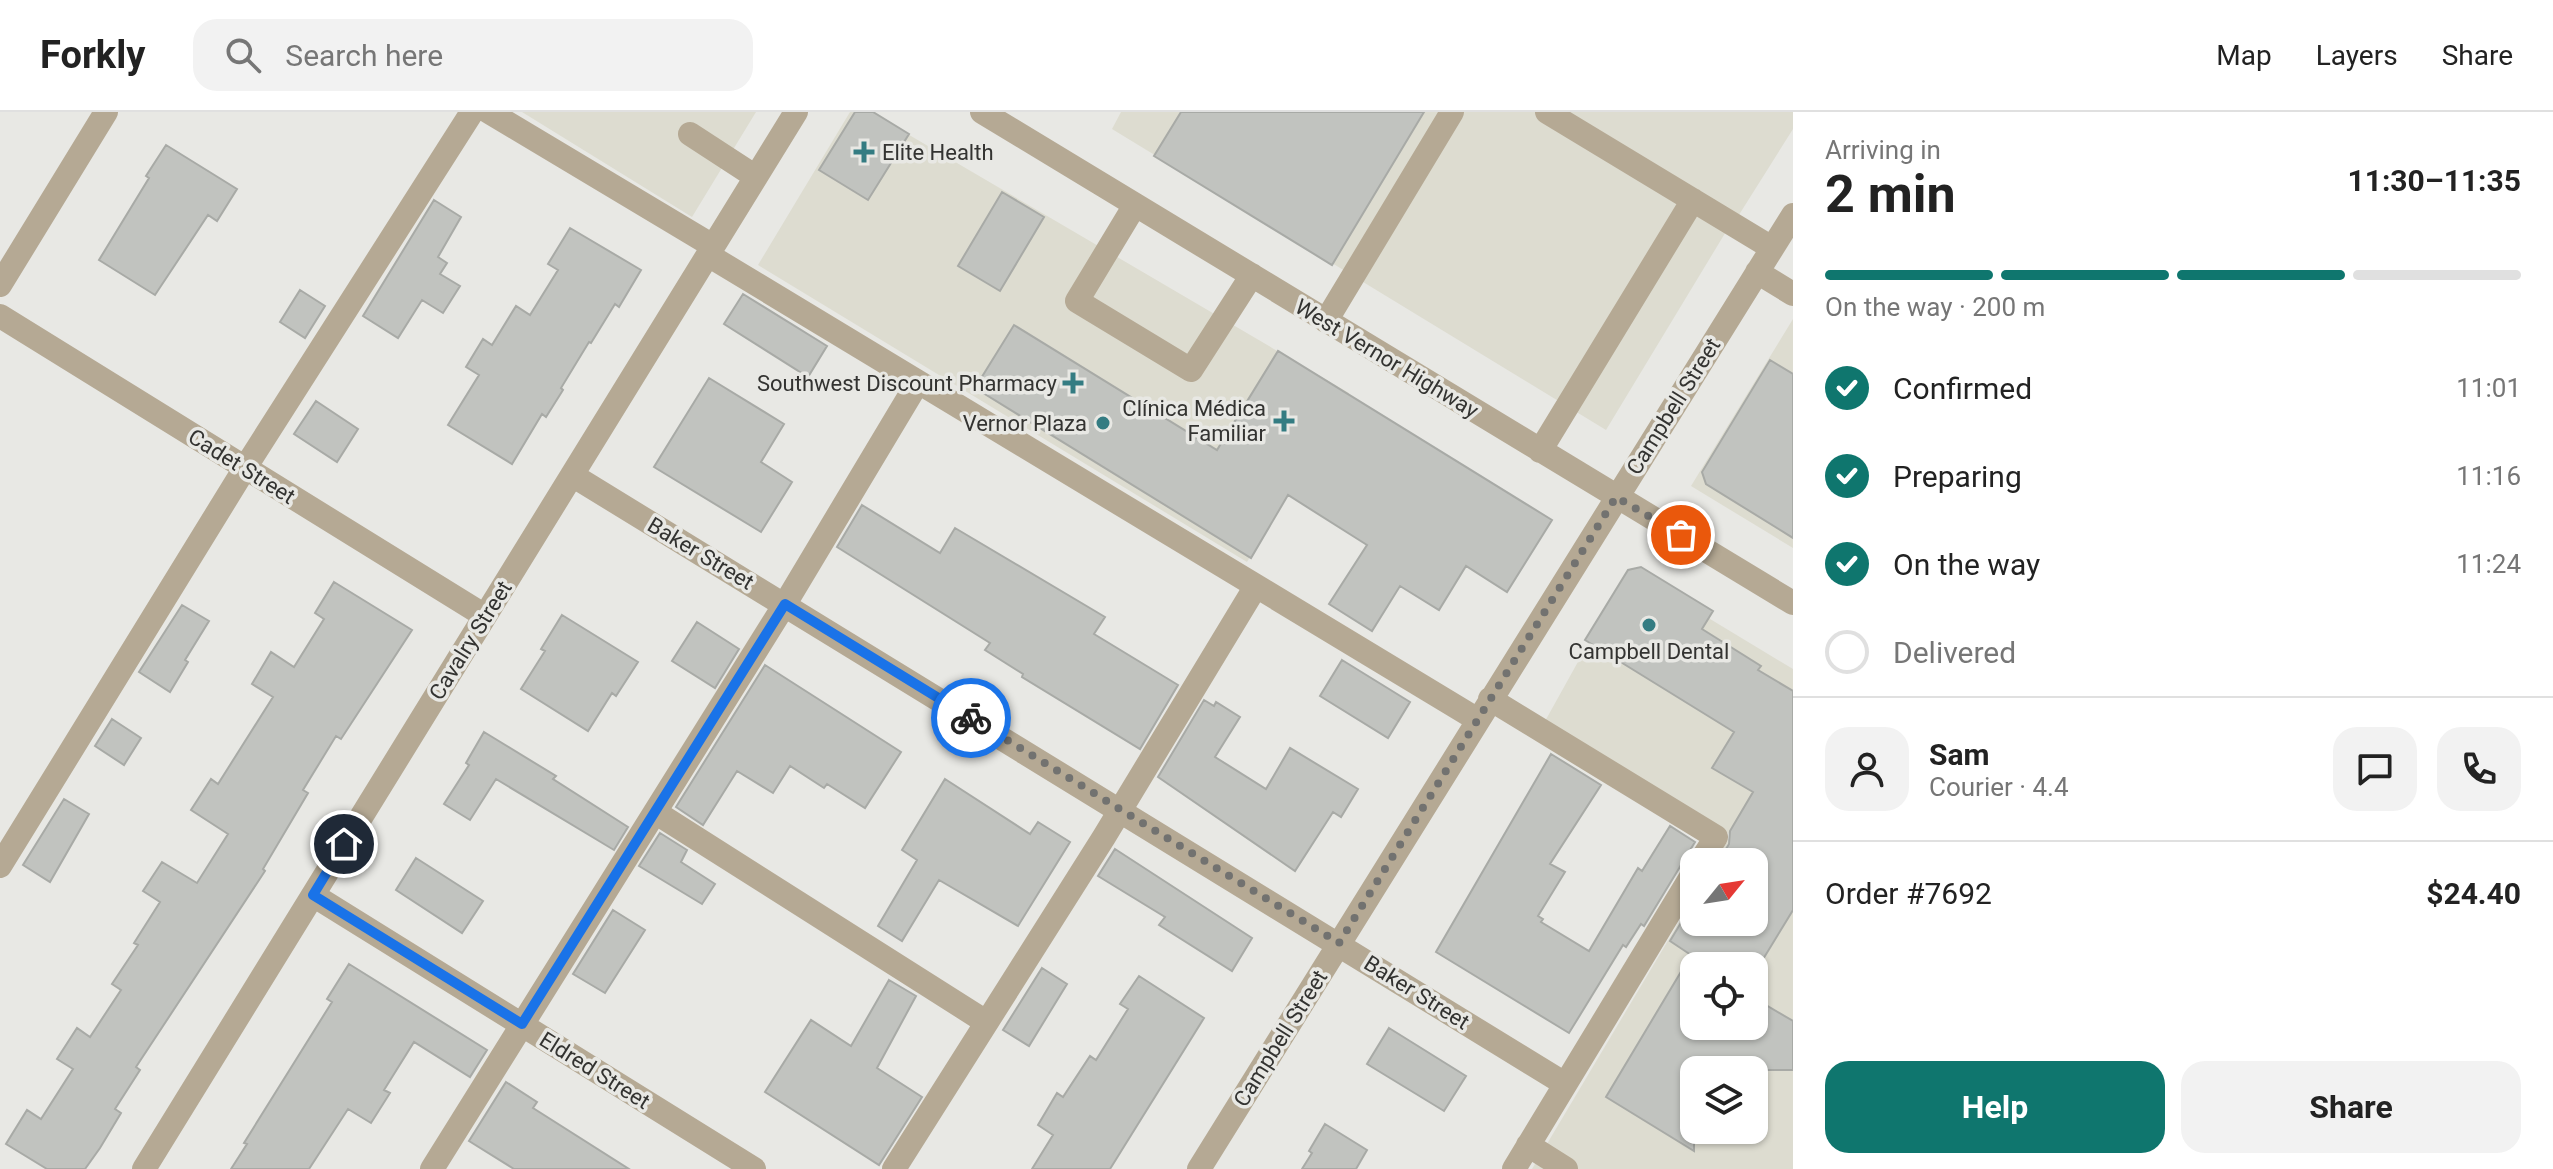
<!DOCTYPE html>
<html lang="en">
<head>
<meta charset="utf-8">
<style>
  :root { --surface:#fff; --page:#f2f2f2; --text:#222; --muted:#767676; --line:#e0e0e0; --accent:#0f766e }
  body { margin:0; font-family:Roboto,sans-serif; background:var(--page); color:var(--text); height:100vh; display:flex; flex-direction:column; font-size:30px; white-space:nowrap }
  * { box-sizing:border-box; margin:0 }
  p { font-size:26px; color:var(--muted) }
  .icon { flex:none; width:44px; height:44px; fill:none; stroke:currentColor; stroke-width:2; stroke-linecap:round; stroke-linejoin:round }
  .map { position:relative; flex:1; overflow:hidden }
  .drawer { display:flex; flex-direction:column; background:var(--surface); width:760px }
  .drawer>* { flex:none }
  .needle { width:52px; rotate:60deg }
  .buttons { position:absolute; left:1680px; top:736px; display:grid; gap:16px }
  .buttons a { display:grid; place-items:center; width:88px; height:88px; border-radius:16px; background:var(--surface); box-shadow:0 2px 6px #0004; font-size:40px }
  .pin { position:absolute; display:grid; place-items:center; width:68px; height:68px; color:#fff; margin:-34px; border:4px solid #fff; border-radius:50%; box-shadow:0 2px 8px #0007 }
  .courier { position:absolute; display:grid; place-items:center; width:80px; height:80px; margin:-40px; border:6px solid #1a73e8; border-radius:50%; background:#fff; color:#222; box-shadow:0 2px 10px #0007 }
  .headline em { font-style:normal; font-weight:700 }
  .headline div { display:flex; flex-direction:column-reverse }
  .headline { display:flex; align-items:center; justify-content:space-between; height:136px; padding:0 32px }
  h1 { font-size:52px; font-weight:700; line-height:60px }
  .bar { display:grid; grid-template-columns:repeat(4,1fr); gap:12px 8px; align-content:center; height:96px; padding:0 32px }
  .bar i { height:10px; border-radius:6px; background:var(--line) }
  .bar .current { background:var(--accent) }
  .bar p { grid-column:span 4 }
  .line { display:flex; align-items:center; gap:20px; padding:0 32px; border-top:2px solid var(--line) }
  .line div { flex:1 }
  .round { display:grid; place-items:center; flex:none; width:84px; height:84px; border-radius:24px; background:var(--page) }
  ol { padding:0 32px; list-style:none }
  li { display:flex; align-items:center; gap:24px; height:88px }
  li p { margin-inline-start:auto }
  li .icon { padding:8px; border-radius:50%; background:var(--accent); color:#fff; stroke-width:4 }
  li:last-child { color:var(--muted) }
  li i { width:44px; height:44px; border:4px solid var(--line); border-radius:50% }
  .primary-button { display:flex; gap:16px; margin-top:auto; padding:16px 32px }
  .primary-button a { flex:1; height:92px; border-radius:24px; background:var(--accent); color:#fff; font-size:32px; font-weight:700; line-height:92px; text-align:center }
  .primary-button a+a { background:var(--page); color:var(--text) }
  header { display:flex; align-items:center; gap:48px; box-sizing:border-box; height:112px; padding:0 40px; background:var(--surface); border-bottom:2px solid var(--line) }
  header strong { font-size:38px }
  nav { display:flex; gap:44px; margin-inline-start:auto; font-size:28px }
  .search { width:560px; height:72px; background:var(--page); display:flex; align-items:center; gap:20px; box-sizing:border-box; padding:0 28px; border-radius:24px; color:var(--muted); font-size:30px }
  main { display:flex; flex:1; min-height:0 }
  .map>svg:first-child { display:block }
</style>
</head>
<body>
<header>
<strong>Forkly</strong>
<div class="search"><svg class="icon" aria-label="search" viewBox="0 0 24 24"><circle cx="10" cy="10" r="6"/><path d="M15 15l6 6"/></svg>Search here</div>
<nav><a>Map</a><a>Layers</a><a>Share</a></nav>
</header>
<main>
<div class="map">
<svg width="1793" height="1057" viewBox="0 0 1793 1057">
  <rect width="100%" height="100%" fill="#e8e8e4"/>
  <!-- built -->
  <path fill="#dddcd0" fill-rule="evenodd" d="M522 0H756L692 105Z
    M850 0H870L1349 281 1247 450 758 153Z
    M1121 0H1536L1727 118 1606 318 1112 17Z
    M1568 0H1793V17L1737 106Z
    M1793 207V436L1691 374Z
    M1629 458 1793 557V1057H1532L1694 785V810H1754V750H1715L1731 723 1544 611ZM1694 854H1754V914H1694ZM1694 958H1754V1018H1694Z"/>
  <!-- building -->
  <path fill="#c1c3bf" stroke="#a8aaa6" stroke-width="2" d="M855 0H873L909 22 868 88 819 58Z
    M1181 0H1424L1332 153 1154 44Z
    M166 33 237 77 217 109 208 103 155 183 99 148 149 66 146 64Z
    M1002 80 1044 105 1000 179 958 154Z
    M434 88 461 105 438 145 447 151 440 162 460 174 443 201 422 188 398 226 363 204Z
    M570 116 641 158 619 195 615 192 591 231 589 230 561 276 563 278 546 305 542 302 512 352 448 313 479 263 466 255 483 227 492 233 516 194 530 203 558 158 548 152Z
    M300 178 325 194 305 226 280 210Z
    M743 182 827 234 808 265 724 212Z
    M1014 213 1217 338 1278 239 1552 408 1507 480 1466 454 1439 498 1400 474 1372 519 1329 492 1367 433 1288 383 1251 446 975 276Z
    M1770 248 1793 262V426L1706 372 1702 360Z
    M709 266 784 312 761 350 792 370 761 420 654 355Z
    M316 289 358 317 337 350 294 322Z
    M862 393 940 441 955 416 1105 505 1094 522 1178 573 1140 637 1022 565 1023 562 985 538 990 531 837 435Z
    M1641 455 1713 499 1702 517 1761 554 1758 558 1793 579V798L1754 862V854H1694V914H1754V886L1793 909V958H1694V1039L1606 985 1691 843 1670 829 1694 789V810H1754V750H1718L1729 732 1730 719 1753 680 1712 656 1734 620 1585 528 1628 458Z
    M334 470 412 518 341 627 336 624 303 678 308 681 263 757 265 759 136 955 140 958 115 997 121 1001 100 1036 85 1057H47L6 1032 27 998 41 1007 73 957 57 947 77 916 90 925 121 878 112 872 138 833 134 831 160 790 143 779 162 750 197 771 228 722 191 698 211 667 218 672 273 585 252 572 271 540 294 555 324 507 315 501Z
    M182 493 209 509 185 548 188 550 170 580 139 560Z
    M562 503 638 550 616 584 612 581 588 619 521 577 545 539 541 537Z
    M697 510 739 537 715 576 672 549Z
    M1342 548 1410 590 1388 626 1320 584Z
    M765 553 901 640 865 696 827 672 824 676 790 654 773 681 737 659 703 713 676 695Z
    M1204 588 1214 594 1216 590 1240 605 1215 645 1266 677 1290 636 1358 677 1341 705 1333 700 1295 759 1158 665Z
    M112 607 141 626 124 653 95 634Z
    M484 620 556 664 553 667 628 715 614 738 496 667 470 708 444 692 469 653 466 651Z
    M1551 642 1601 673 1550 752 1565 760 1538 804 1543 807 1541 810 1589 839 1638 756 1642 759 1670 714 1695 730 1644 814 1641 812 1626 835 1623 833 1569 921 1436 840Z
    M945 667 1030 722 1038 710 1070 730 1018 814 939 768 902 829 878 814 917 748 902 738Z
    M64 687 89 702 50 770 23 753Z
    M660 721 687 738 681 750 715 772 702 792 639 754Z
    M1115 737 1252 826 1232 859 1159 813 1165 805 1098 764Z
    M416 746 483 789 462 821 396 778Z
    M613 798 645 818 605 881 573 862Z
    M349 852 487 938 470 965 414 930 384 978 390 981 371 1011 348 997 309 1057H231L247 1032 244 1031 332 890 327 887Z
    M1042 856 1067 872 1029 934 1003 918Z
    M1139 864 1204 906 1110 1057H1032L1053 1023 1038 1013 1057 981 1063 985 1090 944 1096 948 1128 897 1120 892Z
    M889 868 916 884 877 956 922 985 879 1053 765 980 811 908 851 934Z
    M1389 916 1466 964 1444 999 1367 952Z
    M506 970 537 990 533 996 629 1057H514L469 1029Z
    M1325 1012 1367 1038 1356 1057H1302L1312 1041 1309 1039Z"/>
  <g fill="none" stroke-linecap="round" stroke-linejoin="round">
    <!-- minor -->
    <path stroke="#b5a994" stroke-width="24" d="M489 0 713 134
      M982 0 1793 491
      M1547 0 1772 136
      M690 22 756 65
      M1135 93 1077 189 1191 258 1252 163
      M708 143 1478 608
      M1757 160 1793 182
      M0 173 106 0
      M0 204 485 504
      M1326 209 1452 0
      M1540 339 1693 88
      M572 363 1565 972
      M1490 587 1716 725 1700 750
      M655 700 986 910
      M0 754 245 356 472 0
      M313 783 754 1057
      M1528 1033 1566 1057
      M144 1057 796 0
      M432 1057 785 492 918 270
      M894 1057 1104 725 1256 474
      M1199 1057 1793 103
      M1514 1057 1694 760"/>
  </g>
  <g fill="none" stroke-linecap="round" stroke-linejoin="round">
    <!-- done -->
    <path stroke="#727270" stroke-width="8" stroke-dasharray="0 14.4" d="M971 606 1339 831 1616 385 1681 423"/>
    <!-- route -->
    <path stroke="#1a73e8" stroke-width="10" d="M344 732 313 783 522 912 785 492 971 606"/>
  </g>
  <!-- markers -->
  <g fill="#347c82" stroke="#e8e8e4" stroke-width="3">
    <path d="M860 28h8v8h8v8h-8v8h-8v-8h-8v-8h8z"/>
    <path d="M1069 259h8v8h8v8h-8v8h-8v-8h-8v-8h8z"/>
    <path d="M1280 297h8v8h8v8h-8v8h-8v-8h-8v-8h8z"/>
    <circle cx="1103" cy="311" r="8"/>
    <circle cx="1649" cy="513" r="8"/>
  </g>
  <g text-anchor="middle" stroke-width="7" stroke-linejoin="round" paint-order="stroke">
    <!-- poi labels -->
    <g font-size="22" fill="#333331" stroke="#e8e8e4" text-anchor="end">
      <text x="882" y="48" text-anchor="start">Elite Health</text>
      <text x="1057" y="279">Southwest Discount Pharmacy</text>
      <text x="1266" y="304">Clínica Médica<tspan x="1266" dy="25">Familiar</tspan></text>
      <text x="1087" y="319">Vernor Plaza</text>
      <text x="1649" y="547" text-anchor="middle">Campbell Dental</text>
    </g>
    <!-- street labels -->
    <g font-size="22" fill="#333331" stroke="#e8e8e4">
      <text transform="translate(1387 246) rotate(31)" y="8">West Vernor Highway</text>
      <text transform="translate(1673 294) rotate(-58)" y="8">Campbell Street</text>
      <text transform="translate(242 354) rotate(32)" y="8">Cadet Street</text>
      <text transform="translate(701 441) rotate(31)" y="8">Baker Street</text>
      <text transform="translate(470 528) rotate(-58)" y="8">Cavalry Street</text>
      <text transform="translate(1417 880) rotate(32)" y="8">Baker Street</text>
      <text transform="translate(1280 926) rotate(-58)" y="8">Campbell Street</text>
      <text transform="translate(595 958) rotate(32)" y="8">Eldred Street</text>
    </g>
  </g>
</svg>
<div class="buttons">
<a><svg class="needle" viewBox="-14 -14 28 28"><path d="M0-13l5 13h-10z" fill="#e53935"/><path d="M0 13l5-13h-10z" fill="#767676"/></svg></a>
<a><svg class="icon" aria-label="locate" viewBox="0 0 24 24"><circle cx="12" cy="12" r="6"/><path d="M12 2v4M12 18v4M2 12h4M18 12h4"/></svg></a>
<a><svg class="icon" aria-label="layers" viewBox="0 0 24 24"><path d="M12 4l9 5-9 5-9-5zM3 14l9 5 9-5"/></svg></a>
</div>
<div class="pin" style="left:1681px;top:423px;background:#ea580c"><svg class="icon" aria-label="bag" viewBox="0 0 24 24"><path d="M5 8h14l-1 12H6zM9 8a3 3 0 0 1 6 0"/></svg></div>
<div class="pin" style="left:344px;top:732px;background:#1f2937"><svg class="icon" aria-label="home" viewBox="0 0 24 24"><path d="M3 11l9-7 9 7M6 9v11h12V9"/></svg></div>
<div class="courier" style="left:971px;top:606px"><svg class="icon" aria-label="bike" viewBox="0 0 24 24"><circle cx="6" cy="16" r="4"/><circle cx="18" cy="16" r="4"/><path d="M6 16l4-8h5l3 8M10 8l3 8H6M13 5h3"/></svg></div>
</div>
<section class="drawer">
<div class="headline"><div><h1>2 min</h1><p>Arriving in</p></div><em>11:30–11:35</em></div>
<div class="bar"><i class="current"></i><i class="current"></i><i class="current"></i><i></i><p>On the way · 200 m</p></div>
<ol>
<li><svg class="icon" aria-label="check" viewBox="0 0 24 24"><path d="M5 12l5 5 9-10"/></svg>Confirmed<p>11:01</p></li>
<li><svg class="icon" aria-label="check" viewBox="0 0 24 24"><path d="M5 12l5 5 9-10"/></svg>Preparing<p>11:16</p></li>
<li><svg class="icon" aria-label="check" viewBox="0 0 24 24"><path d="M5 12l5 5 9-10"/></svg>On the way<p>11:24</p></li>
<li><i></i>Delivered</li>
</ol>
<div class="line" style="height:144px"><a class="round"><svg class="icon" aria-label="person" viewBox="0 0 24 24"><circle cx="12" cy="8" r="4"/><path d="M4 21q1-7 8-7t8 7"/></svg></a><div><b>Sam</b><p>Courier · 4.4</p></div><a class="round"><svg class="icon" aria-label="chat" viewBox="0 0 24 24"><path d="M4 5h16v11H9l-5 4z"/></svg></a><a class="round"><svg class="icon" aria-label="phone" viewBox="0 0 24 24"><path d="M5 4h4l2 5-3 2q2 4 5 5l2-3 5 2v4C11 20 4 13 5 4z"/></svg></a></div>
<div class="line" style="height:104px"><div>Order #7692</div><b>$24.40</b></div>
<div class="primary-button"><a>Help</a><a>Share</a></div>
</section>
</main>
</body>
</html>
